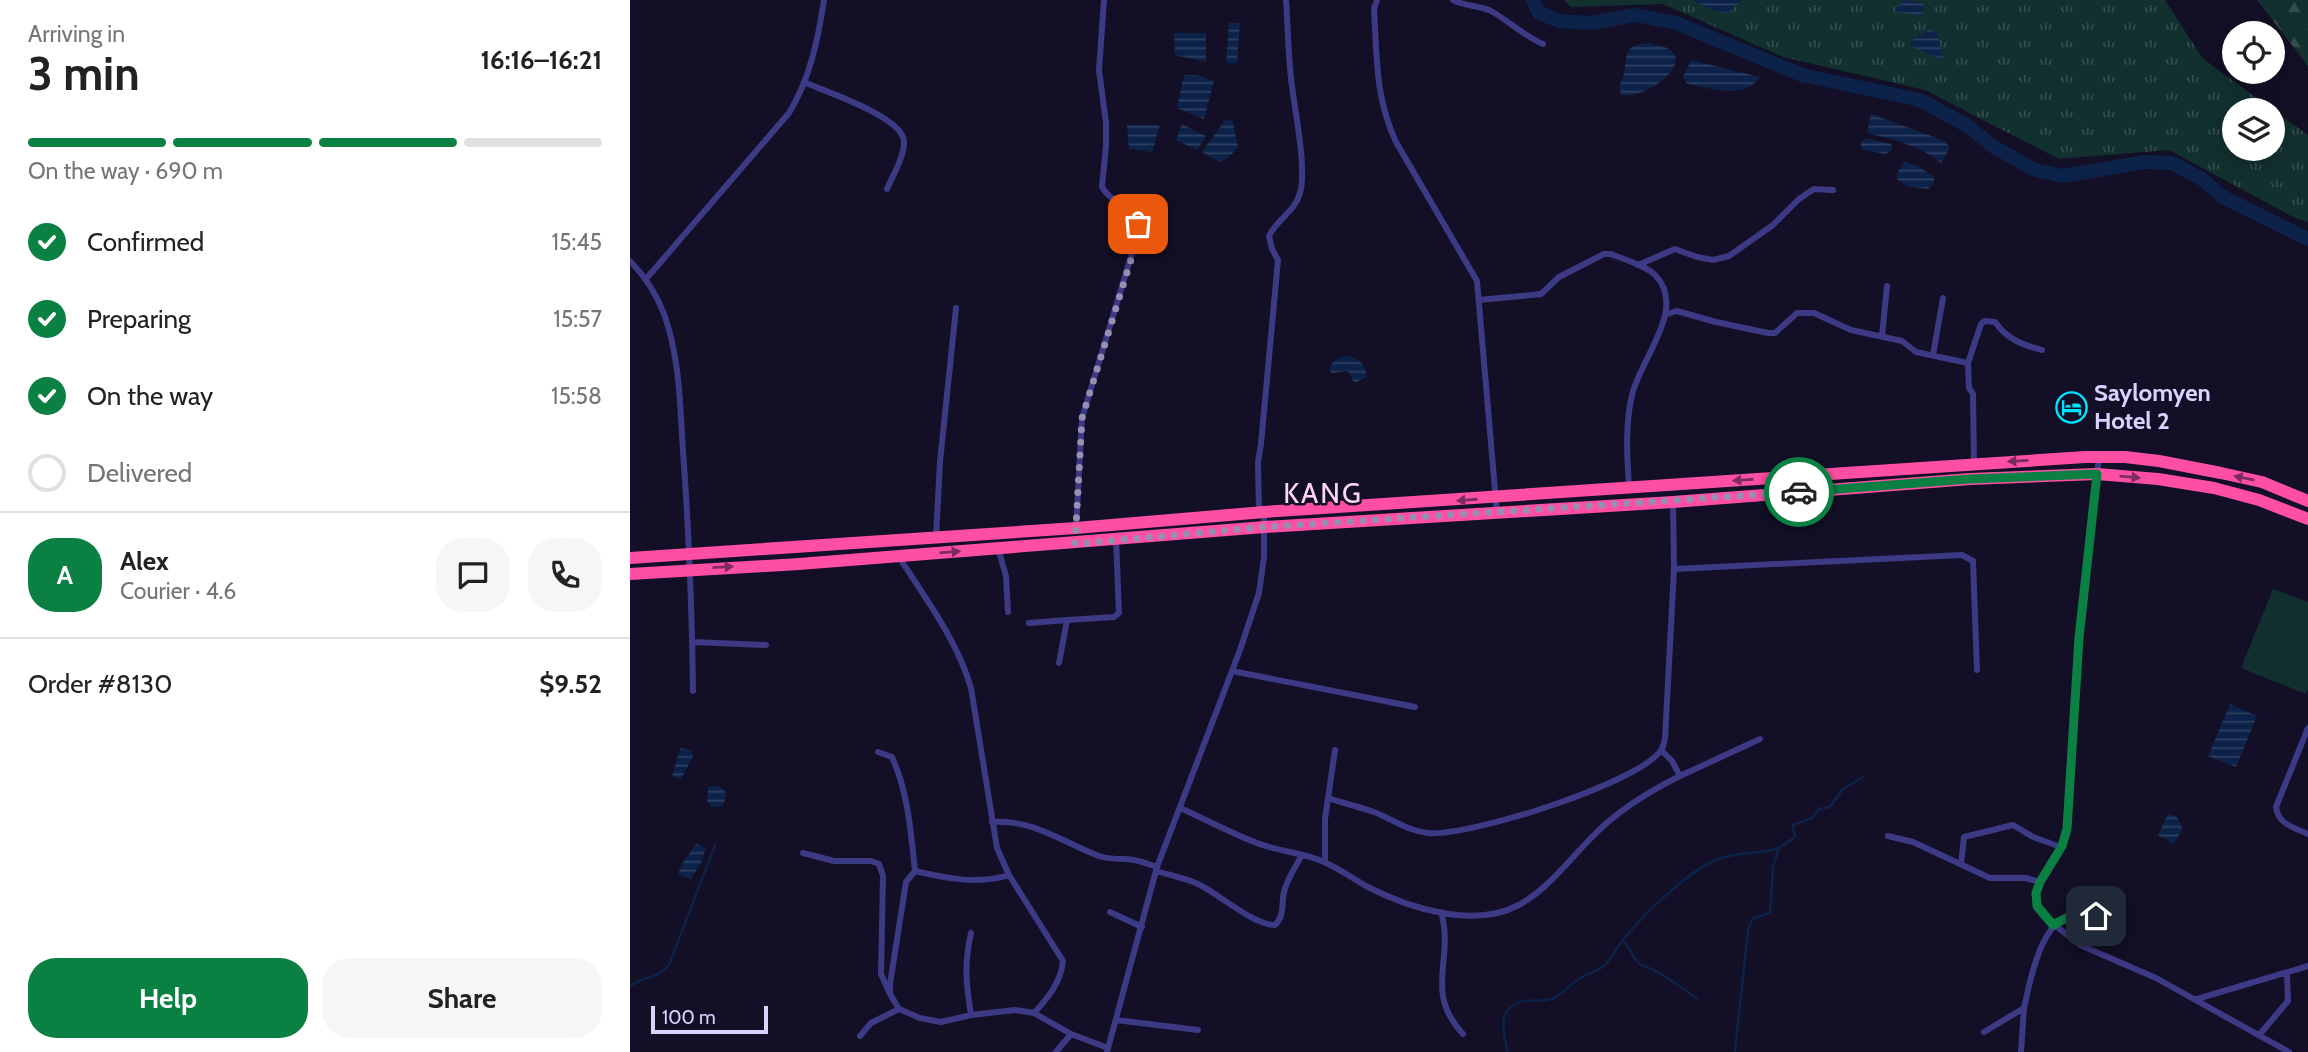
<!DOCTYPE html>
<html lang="en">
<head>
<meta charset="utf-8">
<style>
  :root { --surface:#fff; --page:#f6f6f6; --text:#222; --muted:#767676; --line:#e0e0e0; --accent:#0b8043 }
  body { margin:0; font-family:Cabin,sans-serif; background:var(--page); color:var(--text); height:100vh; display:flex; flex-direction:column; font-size:26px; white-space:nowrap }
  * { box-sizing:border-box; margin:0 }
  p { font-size:23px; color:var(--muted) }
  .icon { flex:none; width:38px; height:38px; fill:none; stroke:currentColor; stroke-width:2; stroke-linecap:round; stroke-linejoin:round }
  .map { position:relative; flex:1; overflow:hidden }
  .details { display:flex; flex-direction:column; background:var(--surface); width:630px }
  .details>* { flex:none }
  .controls { position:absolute; left:1592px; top:21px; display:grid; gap:14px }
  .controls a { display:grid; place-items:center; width:63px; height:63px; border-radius:50%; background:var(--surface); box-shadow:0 4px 18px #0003; font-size:35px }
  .scale { position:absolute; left:21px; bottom:18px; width:117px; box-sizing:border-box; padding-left:7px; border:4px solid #d9d4ff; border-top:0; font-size:19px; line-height:24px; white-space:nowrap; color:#d9d4ff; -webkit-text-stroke:5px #130f26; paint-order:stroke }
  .pin { position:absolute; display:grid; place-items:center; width:60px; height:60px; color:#fff; margin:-30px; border-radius:14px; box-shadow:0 4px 10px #0006 }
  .courier { position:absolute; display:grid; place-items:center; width:70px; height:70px; margin:-35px; border:5px solid #0b8043; border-radius:50%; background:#fff; color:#222; box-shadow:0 2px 9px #0007 }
  .headline em { font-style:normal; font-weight:800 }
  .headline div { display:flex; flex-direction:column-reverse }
  .headline { display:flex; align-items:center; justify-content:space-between; height:119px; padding:0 28px }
  h1 { font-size:46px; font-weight:800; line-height:52px }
  .bar { display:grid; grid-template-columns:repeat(4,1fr); gap:10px 7px; align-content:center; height:84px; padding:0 28px }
  .bar i { height:9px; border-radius:5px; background:var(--line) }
  .bar .current { background:var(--accent) }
  .bar p { grid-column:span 4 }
  .line { display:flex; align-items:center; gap:18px; padding:0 28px; border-top:2px solid var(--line) }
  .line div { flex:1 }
  .round { display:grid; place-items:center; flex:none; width:74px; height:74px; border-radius:28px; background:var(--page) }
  ol { padding:0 28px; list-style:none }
  li { display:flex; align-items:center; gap:21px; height:77px }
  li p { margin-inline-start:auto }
  li .icon { padding:7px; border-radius:50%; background:var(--accent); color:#fff; stroke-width:4 }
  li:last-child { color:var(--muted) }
  li i { width:38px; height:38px; border:4px solid var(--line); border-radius:50% }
  .button { display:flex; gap:14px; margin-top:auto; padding:14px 28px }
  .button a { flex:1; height:80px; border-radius:28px; background:var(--accent); color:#fff; font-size:28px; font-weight:800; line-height:80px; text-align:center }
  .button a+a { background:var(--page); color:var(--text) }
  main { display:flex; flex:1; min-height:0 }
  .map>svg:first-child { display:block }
</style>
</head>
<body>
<main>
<section class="details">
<div class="headline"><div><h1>3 min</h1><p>Arriving in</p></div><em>16:16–16:21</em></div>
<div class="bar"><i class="current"></i><i class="current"></i><i class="current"></i><i></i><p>On the way · 690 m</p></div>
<ol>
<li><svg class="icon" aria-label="check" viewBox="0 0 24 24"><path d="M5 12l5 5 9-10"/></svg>Confirmed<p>15:45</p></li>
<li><svg class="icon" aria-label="check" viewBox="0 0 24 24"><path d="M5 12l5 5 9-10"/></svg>Preparing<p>15:57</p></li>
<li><svg class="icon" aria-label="check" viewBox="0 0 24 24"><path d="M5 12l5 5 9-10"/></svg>On the way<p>15:58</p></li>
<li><i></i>Delivered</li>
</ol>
<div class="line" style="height:126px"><b class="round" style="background:var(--accent);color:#fff">A</b><div><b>Alex</b><p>Courier · 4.6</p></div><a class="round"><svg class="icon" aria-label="chat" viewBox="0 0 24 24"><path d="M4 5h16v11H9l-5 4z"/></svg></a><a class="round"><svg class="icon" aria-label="phone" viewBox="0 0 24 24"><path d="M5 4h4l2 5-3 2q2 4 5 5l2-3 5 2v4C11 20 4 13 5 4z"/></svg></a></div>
<div class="line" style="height:91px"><div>Order #8130</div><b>$9.52</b></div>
<div class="button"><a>Help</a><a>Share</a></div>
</section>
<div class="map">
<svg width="1678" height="1052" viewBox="0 0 1678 1052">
  <defs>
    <pattern id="grass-tufts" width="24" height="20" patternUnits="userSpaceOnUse" patternTransform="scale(1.75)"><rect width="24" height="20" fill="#12302f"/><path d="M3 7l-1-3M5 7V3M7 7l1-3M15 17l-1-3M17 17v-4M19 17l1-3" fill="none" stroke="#344d4e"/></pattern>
    <pattern id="forest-firs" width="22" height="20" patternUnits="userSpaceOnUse" patternTransform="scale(1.75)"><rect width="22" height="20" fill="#12302f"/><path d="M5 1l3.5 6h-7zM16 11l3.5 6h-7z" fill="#344d4e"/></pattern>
    <pattern id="water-rules" width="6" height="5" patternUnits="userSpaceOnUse" patternTransform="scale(1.75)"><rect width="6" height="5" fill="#0c2248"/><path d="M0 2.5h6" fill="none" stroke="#2f4163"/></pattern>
  </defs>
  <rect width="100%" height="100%" fill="#130f26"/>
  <!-- grass -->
  <path fill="url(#grass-tufts)" fill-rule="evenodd" d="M934 0H1535L1573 59 1678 135V222L1663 217 1539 150 1429 159 1295 90 1153 57 1033 4 941 7ZM1605 110H1643V149H1605Z"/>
  <!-- forest -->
  <path fill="url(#forest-firs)" d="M1627 0H1678V66Z"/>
  <!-- pitch -->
  <path fill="#12302f" d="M1643 589 1678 602V689L1676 694 1611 668Z"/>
  <!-- water -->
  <path fill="url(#water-rules)" d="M1062 0H1112L1098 13 1088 12Z
    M1274 0 1294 3 1291 16 1264 11Z
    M599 23H610L607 63H596Z
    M1300 29 1307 34 1314 58 1310 59 1281 46V41Z
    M544 33H576V62L545 55Z
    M1019 43C1025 45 1035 46 1040 50 1062 65 1015 100 991 95 988 85 992 82 994 73 998 52 993 46 1019 43Z
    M1061 60 1130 77C1115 100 1079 88 1057 84L1053 77Z
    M554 75H567L584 81 574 119 547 108Z
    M1241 114 1315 141 1320 148 1311 163C1292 146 1261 139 1237 133Z
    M596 119 603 122 608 147 599 157 590 162 572 152Z
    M552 124 576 136 567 150 546 140Z
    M497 125H530L522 152 499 149Z
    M1235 138 1261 144 1262 148 1260 152 1255 154 1231 149V142Z
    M1274 162 1288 166 1304 177V183L1298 189 1276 186 1267 179V173Z
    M719 356C731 360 735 365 737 377L724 383 718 371 702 373 699 370C703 360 708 357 719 356Z
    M1600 704 1627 716 1606 767 1578 756Z
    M50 748 61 750 63 756 51 779 42 776Z
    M87 786 94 789 96 796 93 806 82 807 77 801 78 787Z
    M1538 814 1546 816 1553 829 1543 844 1528 835Z
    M66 844 76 848 71 863 61 879 48 875 51 865Z"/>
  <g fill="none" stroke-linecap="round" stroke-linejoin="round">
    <!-- stream -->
    <path stroke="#0c2248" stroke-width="2.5" d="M993 940C999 947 1003 958 1010 964 1014 967 1021 968 1025 971 1032 974 1064 995 1067 1000
      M0 986C14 976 27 979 39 965L85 845
      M877 1052C876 1039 869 1022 877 1011 890 993 911 1006 926 997 934 992 940 985 947 980 956 974 967 972 975 965 983 956 989 944 997 935 1018 911 1054 875 1082 862 1104 851 1126 855 1149 848
      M1105 1052 1118 930C1124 912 1126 919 1140 913L1143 867 1149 848 1165 837 1163 825 1182 818 1189 809 1200 807 1213 789 1233 777"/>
    <!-- river -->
    <path stroke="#0c2248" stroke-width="14" d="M903 0 909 13 929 21 961 23 1005 15 1046 23 1172 75 1290 100 1336 125 1364 147 1405 170 1433 176 1515 162 1542 163 1572 179 1593 197 1678 239"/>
    <!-- street -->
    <path stroke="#3d3a85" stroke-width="6" d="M747 0 744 9C747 57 745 97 766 142L847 281 867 513
      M823 0C835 7 849 5 861 11 879 21 894 36 913 44
      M174 82C196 92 274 117 274 142 274 157 263 175 257 189
      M0 261C16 277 26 293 34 314 50 358 50 406 53 451 59 531 62 611 63 691
      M1008 265 1045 249 1067 257 1083 260 1099 256 1143 225 1169 199 1184 189 1203 190
      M16 279 159 113C180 79 188 39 194 0
      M849 300 911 294 929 277 974 254H981C995 260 1015 265 1025 275 1058 308 1010 359 1002 395 995 425 997 457 999 488
      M1037 314 1047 311 1086 322 1138 333H1145L1167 313H1184L1221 330 1272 341 1286 352 1338 363 1339 388 1343 394 1344 464
      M1252 336 1257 286
      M1303 355 1313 298
      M1338 363 1351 324 1355 321 1365 322C1377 339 1392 345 1412 350
      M1469 457 1449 638 1437 829 1431 847 1410 882 1406 893 1407 907 1412 915 1450 945 1526 978 1659 1052
      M629 512 628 462 631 444 648 260 642 249 639 236C647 219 665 212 670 193 677 169 665 112 662 86 658 58 658 28 656 0
      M446 528 452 418 509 230C506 199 483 207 472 187L476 145V123L469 70 474 0
      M306 537 310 462 326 308
      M368 548 376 576 378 612
      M1044 569 1332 555 1343 561 1347 670
      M399 623 437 620
      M62 642 136 645
      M429 663 437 620 484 617 489 613 486 539
      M602 671 785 707
      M1678 728 1646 807C1648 824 1663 827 1678 834
      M248 752 262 757C278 792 281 833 285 871L276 882 260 984V994L269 1009 290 1018 311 1022 341 1015 385 1010 404 1013C418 998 431 982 433 961L379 875 367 848 341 688C327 640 296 599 269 557
      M1050 776 1130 739
      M698 798C713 803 729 807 744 812 762 819 778 831 798 833 838 837 1011 783 1032 749 1033 746 1034 743 1035 739L1044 569 1043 502
      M550 808C575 819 601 833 627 843 649 852 673 852 694 862 708 868 722 878 736 886 778 908 844 929 889 905 919 888 939 860 963 836 986 812 1020 791 1050 776L1042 761 1031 750
      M362 822C403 819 432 842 469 856 478 859 486 859 495 859 506 859 516 863 527 867
      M1258 836 1283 842 1360 878H1396L1410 882
      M173 853 204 861H241L249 864 253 876 251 974 259 992
      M695 862V819L705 750
      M1331 864 1334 837 1383 825 1403 837 1431 847
      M285 871C315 878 348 885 379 875
      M526 871C539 875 555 878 568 884 589 894 623 925 645 925 655 915 651 905 654 892 657 879 666 866 672 855
      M480 912 512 927
      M811 912C825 959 793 991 833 1034
      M341 933C334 964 336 984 341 1015
      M1567 999 1678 966
      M404 1013 441 1034 478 1048
      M486 1020 568 1030
      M1354 1032 1394 1008C1401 977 1412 909 1455 913 1468 914 1480 921 1492 925
      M1630 1034 1658 1001 1657 974
      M230 1036 241 1023 269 1009
      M426 1052 441 1034
      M477 1052 527 867 610 650 629 593 634 557V512
      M1391 1052 1394 1008"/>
    <!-- highway -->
    <path stroke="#ff4fa3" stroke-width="12" d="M0 558 446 528 634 512 1455 457H1495L1529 461 1591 473 1632 482 1678 501
      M0 574 169 564 635 527 1043 502 1340 479 1467 474 1528 479 1584 488 1629 500 1678 519"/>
  </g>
  <!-- one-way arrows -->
  <defs><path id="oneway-solid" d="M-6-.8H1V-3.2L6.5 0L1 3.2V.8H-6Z" transform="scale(1.75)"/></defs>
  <g fill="#7d2c5e">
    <use href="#oneway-solid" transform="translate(1388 461) rotate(177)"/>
    <use href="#oneway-solid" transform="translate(1500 477) rotate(5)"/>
    <use href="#oneway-solid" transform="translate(1614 478) rotate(-168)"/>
    <use href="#oneway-solid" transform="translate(1113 480) rotate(176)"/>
    <use href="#oneway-solid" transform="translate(837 500) rotate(176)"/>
    <use href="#oneway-solid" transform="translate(320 552) rotate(-5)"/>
    <use href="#oneway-solid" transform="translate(93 567) rotate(-3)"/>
  </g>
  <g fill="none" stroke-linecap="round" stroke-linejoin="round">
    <!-- done -->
    <path stroke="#948fb3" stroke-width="7" stroke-dasharray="0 12.6" d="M508 224V237L452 418 445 544 635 527 1169 492"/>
    <!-- route -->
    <path stroke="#0b8043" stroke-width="9" d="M1169 492 1340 479 1467 474 1449 638 1437 829 1432 846 1410 882 1406 893 1407 906 1423 925C1439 916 1448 912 1466 916"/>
  </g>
  <!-- icons -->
  <defs>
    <symbol id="hotel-ring" viewBox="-11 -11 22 22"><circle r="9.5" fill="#130f26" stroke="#00e5ff" stroke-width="1.5"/><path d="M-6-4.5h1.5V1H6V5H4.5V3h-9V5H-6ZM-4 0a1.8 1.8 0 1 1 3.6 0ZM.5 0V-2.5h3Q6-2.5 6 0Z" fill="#00e5ff"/></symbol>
  </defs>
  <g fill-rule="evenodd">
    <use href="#hotel-ring" x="1424" y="390" width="35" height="35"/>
  </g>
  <g text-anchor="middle" stroke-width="5" stroke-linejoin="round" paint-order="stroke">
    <!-- poi labels -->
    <g font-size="24" font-weight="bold" fill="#d9d4ff" stroke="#130f26" text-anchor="start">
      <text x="1464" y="401">Saylomyen<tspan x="1464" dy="28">Hotel 2</tspan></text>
    </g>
    <!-- quarter labels -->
    <g font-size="28" letter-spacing="2" fill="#ffd6f0" stroke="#130f26">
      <text x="693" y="503">KANG</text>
    </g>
  </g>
</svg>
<div class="controls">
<a><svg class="icon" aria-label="locate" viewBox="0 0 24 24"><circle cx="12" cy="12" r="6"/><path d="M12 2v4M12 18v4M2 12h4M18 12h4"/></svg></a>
<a><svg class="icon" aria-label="layers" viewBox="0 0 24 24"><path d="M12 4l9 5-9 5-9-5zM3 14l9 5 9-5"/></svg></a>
</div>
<div class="scale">100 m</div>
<div class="pin" style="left:508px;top:224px;background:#ea580c"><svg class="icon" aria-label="bag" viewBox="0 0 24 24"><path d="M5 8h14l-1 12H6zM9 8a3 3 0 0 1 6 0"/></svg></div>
<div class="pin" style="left:1466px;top:916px;background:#1f2937"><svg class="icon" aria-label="home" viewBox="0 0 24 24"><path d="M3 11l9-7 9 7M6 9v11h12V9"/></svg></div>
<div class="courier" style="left:1169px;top:492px"><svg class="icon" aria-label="car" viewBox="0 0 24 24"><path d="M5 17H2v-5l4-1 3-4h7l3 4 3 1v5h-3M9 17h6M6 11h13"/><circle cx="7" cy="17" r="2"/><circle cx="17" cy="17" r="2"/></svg></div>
</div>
</main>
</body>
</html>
